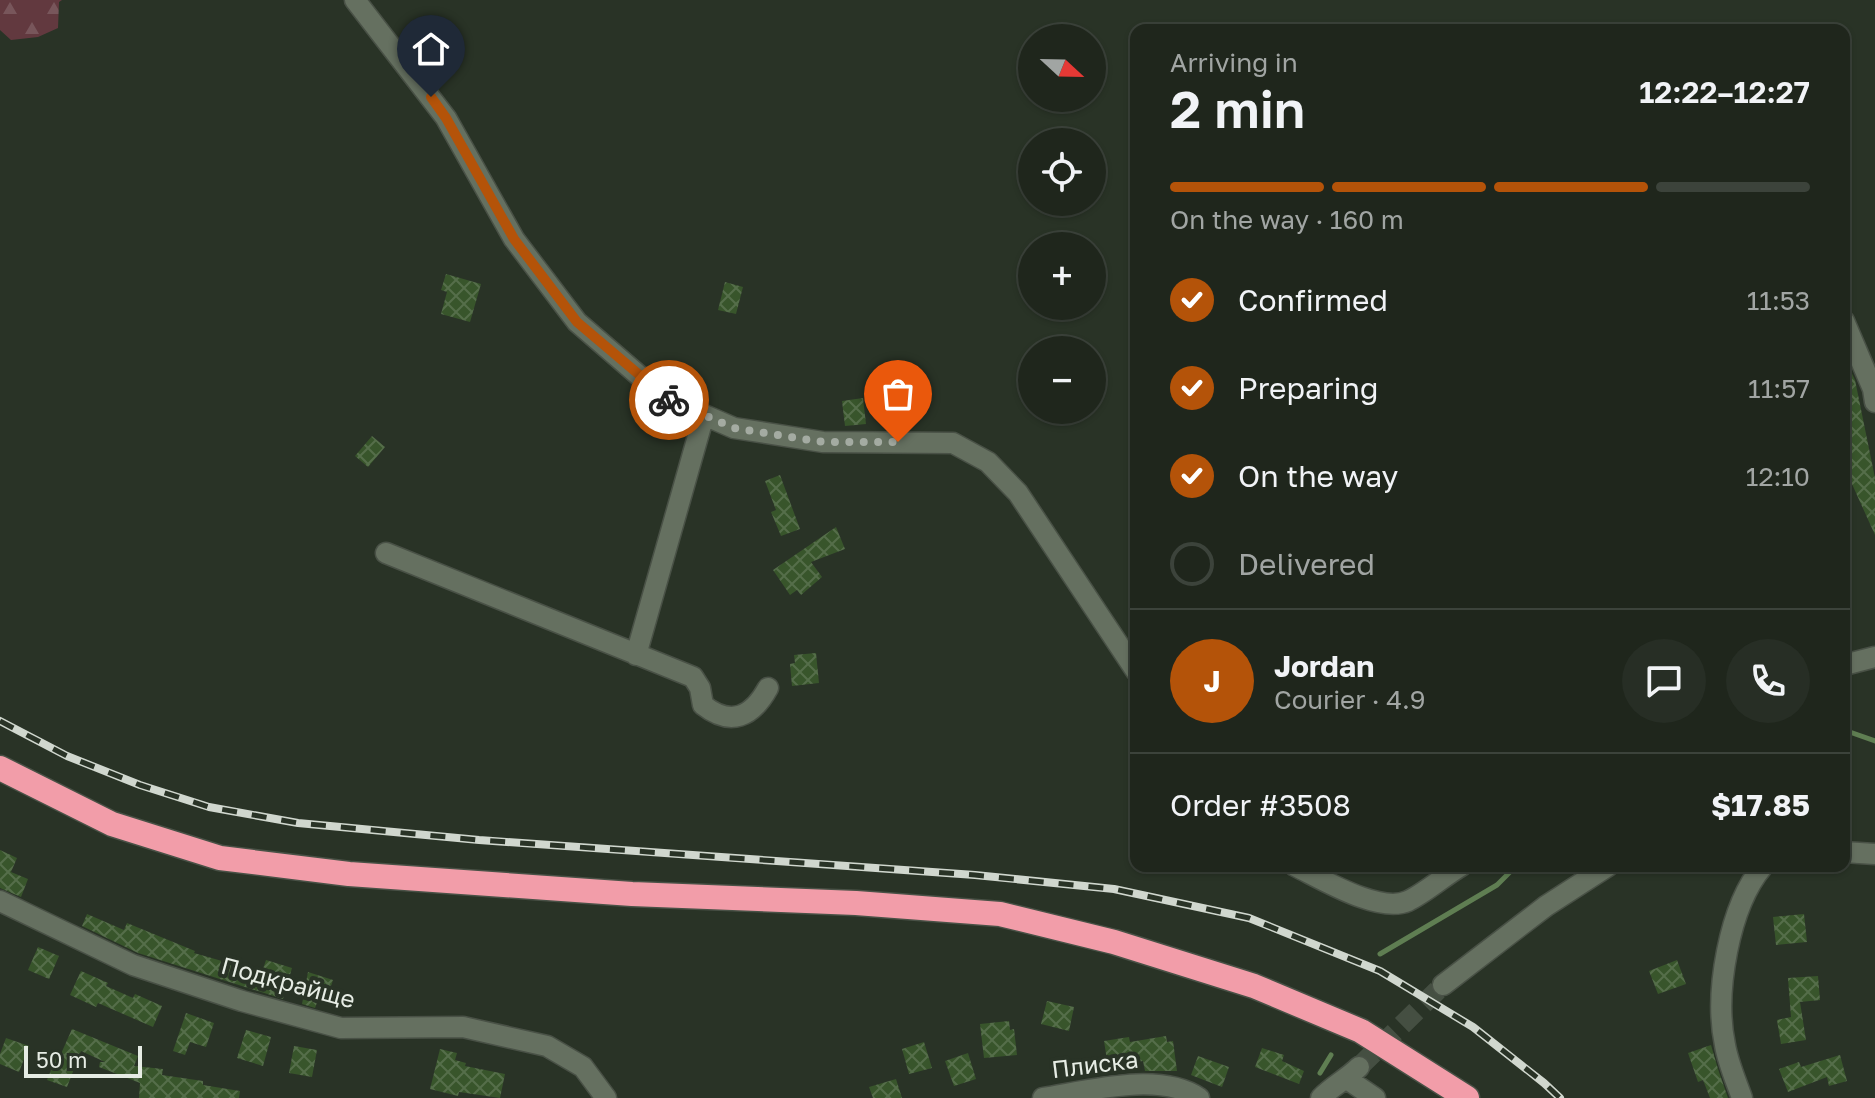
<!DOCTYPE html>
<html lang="en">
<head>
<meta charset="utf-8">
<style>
  :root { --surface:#1f261c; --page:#272e25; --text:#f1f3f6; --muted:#a1a5a3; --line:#3c433b; --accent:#b45309 }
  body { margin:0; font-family:"Golos Text",sans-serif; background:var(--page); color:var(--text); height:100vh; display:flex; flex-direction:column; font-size:30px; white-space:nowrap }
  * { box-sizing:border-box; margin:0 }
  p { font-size:26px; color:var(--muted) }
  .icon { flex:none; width:44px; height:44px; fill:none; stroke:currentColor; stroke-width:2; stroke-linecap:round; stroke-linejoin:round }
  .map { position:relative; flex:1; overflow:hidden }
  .sheet { position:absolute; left:1130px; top:24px; width:720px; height:848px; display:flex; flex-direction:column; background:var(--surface); border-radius:16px; box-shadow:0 2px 6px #0004,0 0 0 2px var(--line) }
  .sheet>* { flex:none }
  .needle { width:52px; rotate:112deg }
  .buttons { position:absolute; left:1018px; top:24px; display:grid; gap:16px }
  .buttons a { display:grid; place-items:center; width:88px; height:88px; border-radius:50%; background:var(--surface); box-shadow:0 2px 6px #0004,0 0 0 2px var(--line); font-size:40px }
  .scale { position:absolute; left:24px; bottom:20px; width:118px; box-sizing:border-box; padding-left:8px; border:4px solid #e6ece4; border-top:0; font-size:22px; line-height:28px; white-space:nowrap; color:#e6ece4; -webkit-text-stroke:6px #293326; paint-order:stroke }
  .pin { position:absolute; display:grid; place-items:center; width:68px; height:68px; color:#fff; margin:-82px -34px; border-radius:50% 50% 50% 0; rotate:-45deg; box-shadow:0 0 8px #0007 }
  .pin .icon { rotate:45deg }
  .courier { position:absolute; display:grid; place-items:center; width:80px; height:80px; margin:-40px; border:6px solid #b45309; border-radius:50%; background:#fff; color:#222; box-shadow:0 2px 10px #0007 }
  .head em { font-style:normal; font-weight:600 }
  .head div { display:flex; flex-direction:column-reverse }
  .head { display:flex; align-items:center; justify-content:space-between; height:136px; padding:0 40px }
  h1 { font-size:52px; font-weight:600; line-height:60px }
  .bar { display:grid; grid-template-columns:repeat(4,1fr); gap:12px 8px; align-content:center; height:96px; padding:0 40px }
  .bar i { height:10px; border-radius:6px; background:var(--line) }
  .bar .active { background:var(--accent) }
  .bar p { grid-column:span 4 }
  .line { display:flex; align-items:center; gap:20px; padding:0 40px; border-top:2px solid var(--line) }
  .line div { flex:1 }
  .round { display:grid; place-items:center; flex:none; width:84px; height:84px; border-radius:42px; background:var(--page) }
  ol { padding:0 40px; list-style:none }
  li { display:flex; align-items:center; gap:24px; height:88px }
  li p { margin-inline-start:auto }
  li .icon { padding:8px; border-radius:50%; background:var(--accent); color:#fff; stroke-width:4 }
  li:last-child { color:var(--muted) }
  li i { width:44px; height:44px; border:4px solid var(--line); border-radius:50% }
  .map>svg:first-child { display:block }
</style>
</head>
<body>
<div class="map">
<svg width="1875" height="1098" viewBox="0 0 1875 1098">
  <defs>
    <pattern id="forest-firs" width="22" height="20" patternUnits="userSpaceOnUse" patternTransform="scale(2)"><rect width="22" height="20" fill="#62393f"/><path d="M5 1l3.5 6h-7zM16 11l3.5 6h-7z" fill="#78565b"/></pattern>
    <pattern id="building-cross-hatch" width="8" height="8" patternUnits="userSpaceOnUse" patternTransform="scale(2)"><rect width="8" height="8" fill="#38552b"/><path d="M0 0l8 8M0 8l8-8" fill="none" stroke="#556e4a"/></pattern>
  </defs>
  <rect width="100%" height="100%" fill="#293326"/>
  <!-- forest -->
  <path fill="url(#forest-firs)" d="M0 0H62L59 2 58 28 38 37 11 40 0 30Z"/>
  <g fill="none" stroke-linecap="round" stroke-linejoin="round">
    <!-- stream -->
    <path stroke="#5f7e52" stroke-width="5" d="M1844 730 1875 741
      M1380 954 1497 885 1516 866
      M1320 1073 1331 1055"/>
  </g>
  <!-- building -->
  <path fill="url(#building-cross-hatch)" d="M446 274 481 284 470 322 441 314 447 292 441 290Z
    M725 282 743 287 736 314 718 310Z
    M1844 357 1855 380 1875 478V535L1847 473 1844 455Z
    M863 398 866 424 845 426 842 401Z
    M372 436 385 447 368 467 355 456Z
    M780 475 800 529 781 536 771 512 776 510 765 481Z
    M836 527 845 549 811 562 822 577 801 595 797 590 790 595 773 570Z
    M816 653 819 683 792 686 790 664 795 663 794 655Z
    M0 850 17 858 11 872 28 879 21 897 0 888Z
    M87 914 124 930 127 923 195 951 194 953 236 965 235 969 260 978 266 960 292 968 283 999 138 953 82 926Z
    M1804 914 1807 942 1776 945 1773 917Z
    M38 947 59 956 49 979 28 970Z
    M1677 960 1686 984 1658 994 1649 971Z
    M81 971 108 983 106 986 133 998 135 994 162 1006 153 1027 98 1003 96 1007 70 995Z
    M308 972 333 980 327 999 319 997 315 1008 302 1004Z
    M1818 976 1820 1000 1800 1002 1806 1040 1781 1044 1777 1020 1791 1017 1788 978Z
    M1047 1001 1074 1007 1069 1031 1041 1024Z
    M186 1013 214 1023 206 1047 190 1042 185 1055 173 1051Z
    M1009 1021 1010 1030 1014 1029 1017 1055 984 1058 980 1024Z
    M72 1029 138 1056 134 1066 163 1069 162 1075 203 1081V1085L240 1091 239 1098H139L140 1083 99 1067 100 1062H105L81 1051 67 1087 47 1080 57 1055 60 1056Z
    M246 1030 271 1037 263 1066 237 1058Z
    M1166 1036 1167 1042 1173 1041 1177 1071H1145L1143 1061 1108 1067 1104 1041 1129 1037 1130 1042Z
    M6 1038 29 1046 19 1072 0 1064V1054Z
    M924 1042 932 1068 909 1074 902 1049Z
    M1711 1045 1718 1069 1728 1098H1710L1703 1080 1698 1082 1688 1053Z
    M294 1046 317 1050 312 1077 289 1073Z
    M1262 1048 1284 1055 1282 1061 1304 1071 1299 1084 1255 1067Z
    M440 1049 457 1053 455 1060 466 1063 465 1066 505 1074 500 1098 459 1092 458 1096 430 1089Z
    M968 1053 976 1079 954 1086 945 1061Z
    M1840 1055 1847 1081 1829 1086 1827 1077 1788 1092 1779 1069 1799 1062 1801 1067Z
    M1198 1056 1229 1067 1222 1087 1191 1075Z
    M896 1079 902 1098H873L869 1087Z"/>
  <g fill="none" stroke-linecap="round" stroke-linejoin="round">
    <!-- minor-tunnel -->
    <path stroke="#454f42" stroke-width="20" stroke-dasharray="20 10" stroke-linecap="butt" d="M1359 1067 1443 985"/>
    <defs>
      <path id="minor" d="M355 0 446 118 514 239 577 322 665 398 734 428 823 442 953 443 988 462 1018 493 1136 671
        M1844 321 1873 389 1875 402
        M386 553 693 677 700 688 703 705C731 727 752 717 768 688
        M636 655 704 415
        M1844 665 1875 657
        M1844 852 1875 854
        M1295 866C1322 879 1379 914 1408 901 1425 893 1444 876 1461 866
        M0 901 133 965 242 1001 341 1028 463 1027 547 1046 583 1067 606 1098
        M1443 985 1546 906 1608 866
        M1347 1079 1375 1098
        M1043 1098C1087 1091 1160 1071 1199 1098
        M1321 1098C1332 1086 1347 1079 1359 1067
        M1742 1098C1736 1081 1728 1063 1725 1045 1714 993 1729 906 1763 866"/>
      <path id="highway" d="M0 768 112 824 220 858 349 874 632 894 856 903 1000 914 1114 942 1254 986 1361 1031 1467 1098"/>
    </defs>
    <!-- minor casing -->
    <use href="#minor" stroke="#495146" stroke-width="23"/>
    <!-- highway casing -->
    <use href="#highway" stroke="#495146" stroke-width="27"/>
    <!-- minor -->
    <use href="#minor" stroke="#657060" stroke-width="20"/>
    <!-- highway -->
    <use href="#highway" stroke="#f29da9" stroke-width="24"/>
    <defs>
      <path id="rail" d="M0 721 67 756 140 785 209 807 298 823 479 840 975 875 1114 889 1249 918 1380 971 1473 1027 1544 1083 1560 1098"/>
    </defs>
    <!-- rail casing -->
    <use href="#rail" stroke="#d0d7ce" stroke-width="8"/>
    <!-- rail -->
    <use href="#rail" stroke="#293326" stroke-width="5" stroke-dasharray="15" stroke-linecap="butt"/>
  </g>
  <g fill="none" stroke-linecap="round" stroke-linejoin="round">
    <!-- done -->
    <path stroke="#a4aba2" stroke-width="8" stroke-dasharray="0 14.4" d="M669 400 734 428 823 442H898"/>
    <!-- route -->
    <path stroke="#b45309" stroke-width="10" d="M431 97 446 118 514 239 577 322 669 400"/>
  </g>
  <g text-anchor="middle" stroke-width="8" stroke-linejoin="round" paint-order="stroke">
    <!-- street labels -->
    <g font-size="24" fill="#e6ece4" stroke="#293326">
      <text transform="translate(288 983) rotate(15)" y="8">Подкрайще</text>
      <text transform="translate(1095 1065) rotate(-7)" y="8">Плиска</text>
    </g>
  </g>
</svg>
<div class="buttons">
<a><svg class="needle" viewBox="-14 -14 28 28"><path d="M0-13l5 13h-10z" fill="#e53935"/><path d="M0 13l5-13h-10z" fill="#a1a5a3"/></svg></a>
<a><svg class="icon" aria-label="locate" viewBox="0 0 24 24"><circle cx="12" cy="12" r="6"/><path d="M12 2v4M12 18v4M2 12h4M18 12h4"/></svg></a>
<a>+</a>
<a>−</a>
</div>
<div class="scale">50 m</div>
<div class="pin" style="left:898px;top:442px;background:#ea580c"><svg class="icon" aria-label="bag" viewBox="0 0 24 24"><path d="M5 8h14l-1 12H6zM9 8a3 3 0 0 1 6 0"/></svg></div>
<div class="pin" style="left:431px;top:97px;background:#1f2937"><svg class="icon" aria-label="home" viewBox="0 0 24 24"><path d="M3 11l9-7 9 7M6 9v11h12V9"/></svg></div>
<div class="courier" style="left:669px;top:400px"><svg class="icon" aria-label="bike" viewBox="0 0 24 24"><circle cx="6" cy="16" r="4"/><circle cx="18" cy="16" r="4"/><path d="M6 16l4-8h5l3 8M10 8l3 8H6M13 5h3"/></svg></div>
<section class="sheet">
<div class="head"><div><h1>2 min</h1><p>Arriving in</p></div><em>12:22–12:27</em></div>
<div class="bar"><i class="active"></i><i class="active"></i><i class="active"></i><i></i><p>On the way · 160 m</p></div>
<ol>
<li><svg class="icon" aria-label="check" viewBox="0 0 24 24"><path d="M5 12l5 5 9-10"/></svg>Confirmed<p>11:53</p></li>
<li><svg class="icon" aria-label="check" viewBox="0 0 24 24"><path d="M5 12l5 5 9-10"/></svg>Preparing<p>11:57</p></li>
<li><svg class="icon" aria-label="check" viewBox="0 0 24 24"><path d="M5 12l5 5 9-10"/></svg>On the way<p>12:10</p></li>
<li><i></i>Delivered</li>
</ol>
<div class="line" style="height:144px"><b class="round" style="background:var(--accent);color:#fff">J</b><div><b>Jordan</b><p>Courier · 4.9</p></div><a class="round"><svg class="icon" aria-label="chat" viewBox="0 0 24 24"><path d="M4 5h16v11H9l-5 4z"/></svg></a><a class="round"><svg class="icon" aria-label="phone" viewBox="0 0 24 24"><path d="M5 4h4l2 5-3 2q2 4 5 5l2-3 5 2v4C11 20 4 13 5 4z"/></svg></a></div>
<div class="line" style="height:104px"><div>Order #3508</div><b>$17.85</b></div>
</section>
</div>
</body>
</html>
